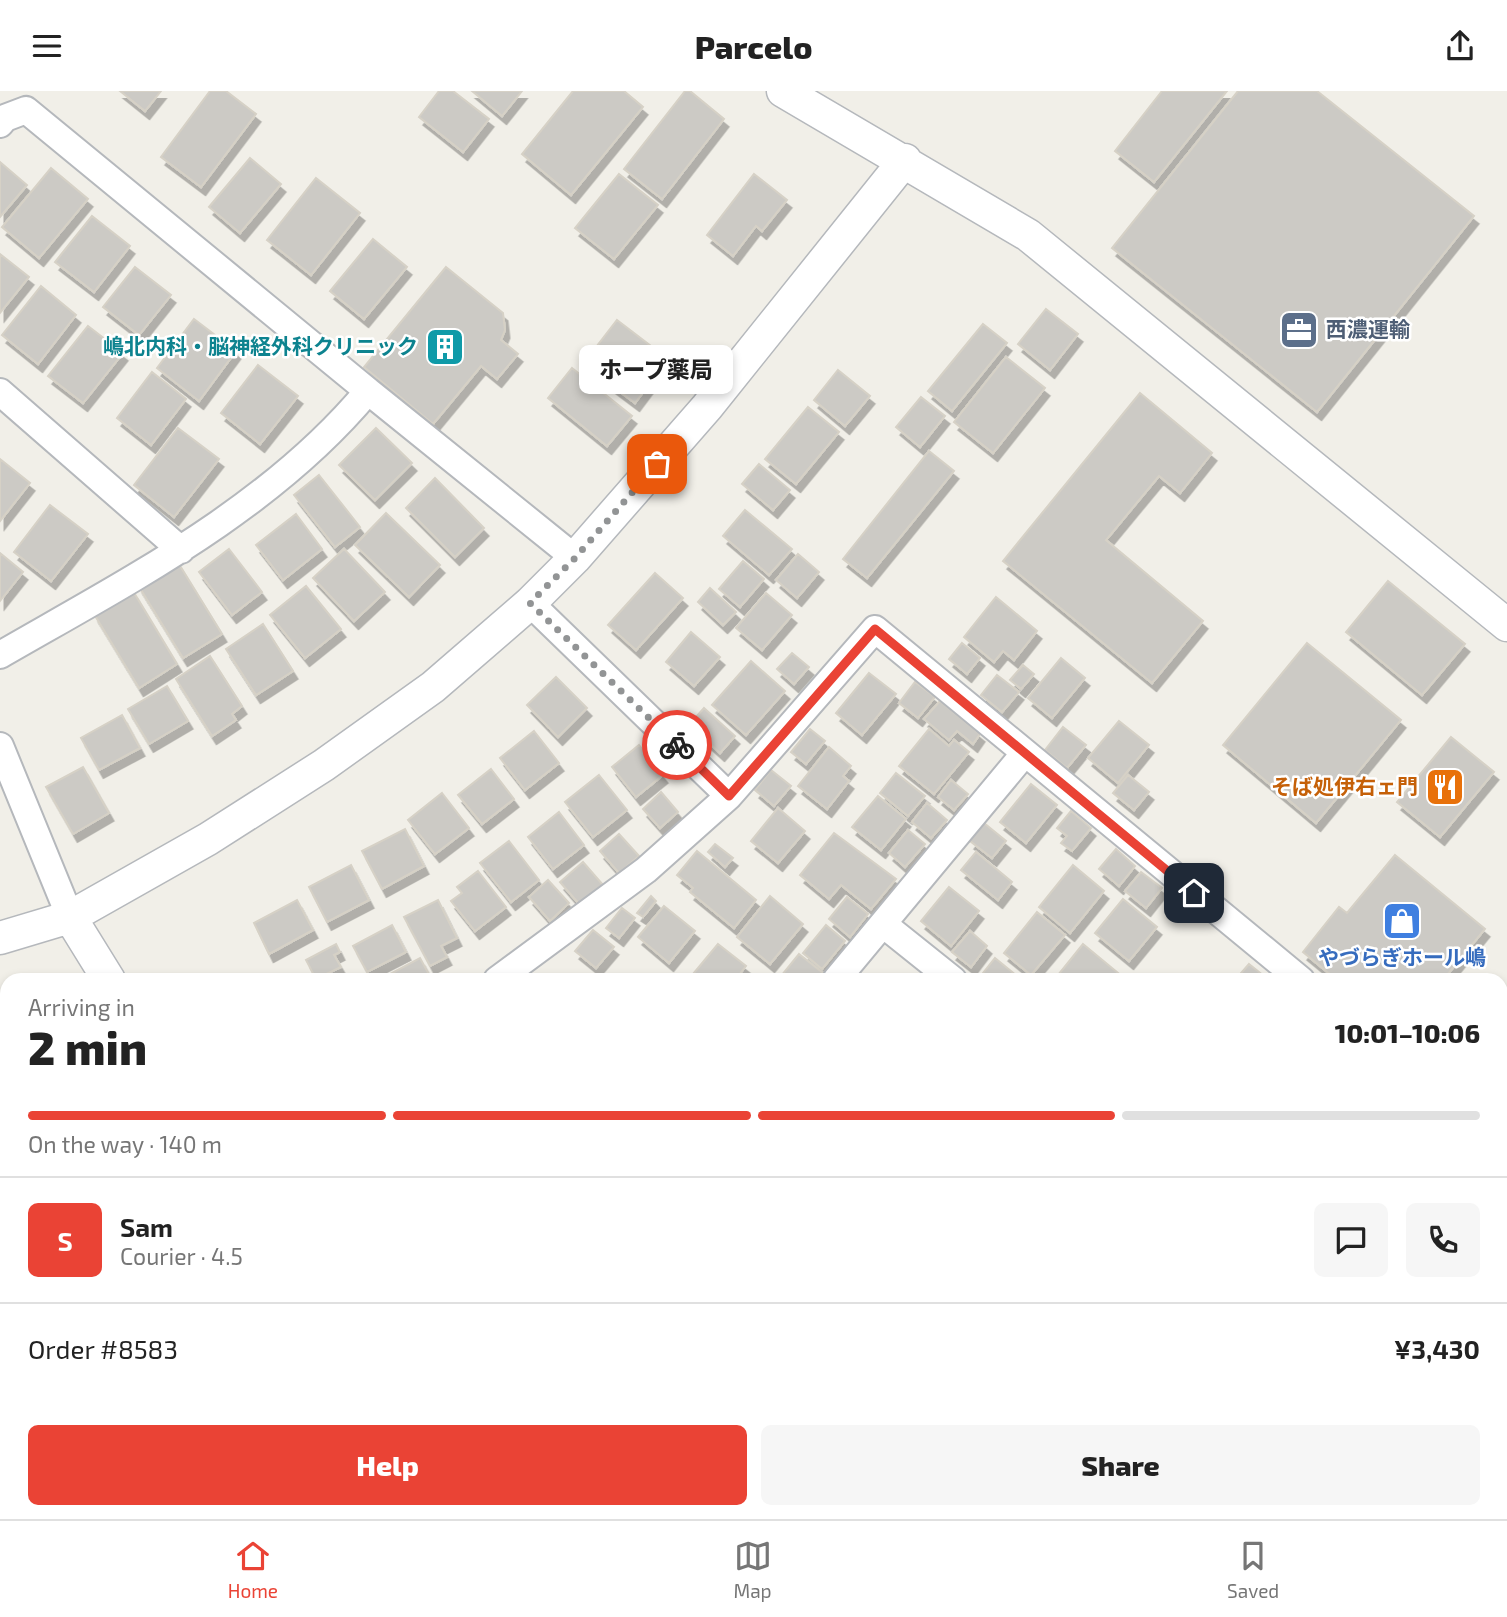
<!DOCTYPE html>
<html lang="en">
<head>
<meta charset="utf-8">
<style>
  :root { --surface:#fff; --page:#f6f6f6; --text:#222; --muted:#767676; --line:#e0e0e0; --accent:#ea4335 }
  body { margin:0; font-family:"Exo 2","Noto Sans JP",sans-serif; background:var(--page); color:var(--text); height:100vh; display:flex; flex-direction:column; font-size:26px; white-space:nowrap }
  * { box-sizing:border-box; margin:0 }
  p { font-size:23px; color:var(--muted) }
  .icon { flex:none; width:38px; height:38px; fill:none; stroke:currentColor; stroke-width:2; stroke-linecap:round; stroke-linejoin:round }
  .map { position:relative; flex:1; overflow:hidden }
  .sheet { position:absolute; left:0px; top:882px; width:1508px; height:546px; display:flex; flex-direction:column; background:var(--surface); border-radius:21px 21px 0 0; box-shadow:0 4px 10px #0003 }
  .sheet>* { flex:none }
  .pin { position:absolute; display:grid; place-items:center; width:60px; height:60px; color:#fff; margin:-30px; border-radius:14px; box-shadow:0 4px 10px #0006 }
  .courier { position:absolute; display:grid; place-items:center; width:70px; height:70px; margin:-35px; border:5px solid #ea4335; border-radius:50%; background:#fff; color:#222; box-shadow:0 2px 9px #0007 }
  .bubble { position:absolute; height:49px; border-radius:10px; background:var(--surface); box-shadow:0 4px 10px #0003; font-size:23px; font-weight:800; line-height:49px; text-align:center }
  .head em { font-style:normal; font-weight:800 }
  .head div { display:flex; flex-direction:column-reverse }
  .head { display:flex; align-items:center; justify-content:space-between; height:119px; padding:0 28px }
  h1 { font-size:46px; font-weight:800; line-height:52px }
  .bar { display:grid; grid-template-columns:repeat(4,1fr); gap:10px 7px; align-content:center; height:84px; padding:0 28px }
  .bar i { height:9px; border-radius:5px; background:var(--line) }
  .bar .on { background:var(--accent) }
  .bar p { grid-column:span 4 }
  .line { display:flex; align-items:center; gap:18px; padding:0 28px; border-top:2px solid var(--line) }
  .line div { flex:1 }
  .round { display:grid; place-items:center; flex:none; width:74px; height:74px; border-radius:10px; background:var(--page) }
  .cta { display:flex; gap:14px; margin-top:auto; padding:14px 28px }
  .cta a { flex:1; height:80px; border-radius:10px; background:var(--accent); color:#fff; font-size:28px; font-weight:800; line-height:80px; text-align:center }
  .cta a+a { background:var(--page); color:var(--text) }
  header { display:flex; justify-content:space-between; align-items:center; height:91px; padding:0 28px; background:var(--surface); font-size:32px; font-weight:800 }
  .dock { display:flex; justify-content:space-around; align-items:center; height:98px; border-top:2px solid var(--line); background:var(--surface); font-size:19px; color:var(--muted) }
  .dock a { display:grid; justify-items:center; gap:4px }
  .dock .on { color:var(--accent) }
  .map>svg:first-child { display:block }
</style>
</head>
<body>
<header><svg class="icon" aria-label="menu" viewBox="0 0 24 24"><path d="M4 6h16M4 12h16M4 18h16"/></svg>Parcelo<svg class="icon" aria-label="share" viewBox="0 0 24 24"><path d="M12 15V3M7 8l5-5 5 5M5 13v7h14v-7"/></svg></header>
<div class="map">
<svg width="1507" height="1428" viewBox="0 0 1507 1428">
  <defs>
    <filter id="shadow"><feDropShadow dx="4.5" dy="8" stdDeviation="0" flood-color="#0004"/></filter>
  </defs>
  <rect width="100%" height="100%" fill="#f1efe8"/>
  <!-- building -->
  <path fill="#cccac5" stroke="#d6d1c6" stroke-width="2" filter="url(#shadow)" d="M120 0H161L145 20Z
    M210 0H226L256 23 201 96 161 66Z
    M439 0H453L489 28 463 61 419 26Z
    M472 0H522L502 25Z
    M573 0H624L643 16 571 104 522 63Z
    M685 0H690L724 28 662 108 624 78Z
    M1162 0H1227L1154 91 1115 60Z
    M1238 0H1317L1474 125 1317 321 1112 157Z
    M250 67 281 93 240 142 209 116Z
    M0 71 27 94 0 126Z
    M51 77 88 108 39 167 2 136Z
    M619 83 658 114 614 168 575 137Z
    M754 83 787 109 762 140 756 135 733 165 707 144Z
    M316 87 360 122 311 184 267 149Z
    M92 125 130 155 94 201 55 171Z
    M373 148 407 176 364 228 330 200Z
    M0 163 29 186 0 222Z
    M135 176 171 204 139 244 103 216Z
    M446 176 503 222 505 239 501 249 518 263 497 288 481 275 433 333 364 276Z
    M41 195 76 224 38 273 2 244Z
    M1046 218 1078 243 1050 279 1018 253Z
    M194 228 236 260 199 310 157 277Z
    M617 229 668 268 635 312 583 273Z
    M983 233 1007 252 952 320 928 300Z
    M88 235 123 262 83 312 48 285Z
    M1006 266 1045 297 993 362 954 331Z
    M258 274 298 305 260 353 221 322Z
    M572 277 632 325 607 355 548 307Z
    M838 279 870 305 845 335 814 309Z
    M152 281 186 308 151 354 117 327Z
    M1140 302 1212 362 1180 402 1159 385 1106 449 1203 530 1152 592 1003 470Z
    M921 306 945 325 920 356 896 336Z
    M808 316 839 341 796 393 765 368Z
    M178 337 219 368 174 426 134 394Z
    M376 337 412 372 375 409 339 374Z
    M929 360 954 380 867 487 843 468Z
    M0 368 30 392 0 430Z
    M759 373 790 399 773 419 742 393Z
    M319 384 360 436 335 456 294 404Z
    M435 387 484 437 455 466 406 417Z
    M50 414 88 443 51 490 14 461Z
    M745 419 792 458 769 484 723 445Z
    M386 422 440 474 409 506 355 454Z
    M296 423 322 458 283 489 256 454Z
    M229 458 262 501 232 524 199 481Z
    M344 458 385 501 354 530 313 487Z
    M0 462 23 481 0 510Z
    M798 463 819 481 797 507 776 489Z
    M177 470 222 543 183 567 138 494Z
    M743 470 764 488 740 516 719 498Z
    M655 482 683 507 636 559 608 534Z
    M1388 490 1465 553 1422 604 1346 541Z
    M306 495 341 538 305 567 270 524Z
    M710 497 736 521 723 534 698 511Z
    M133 500 177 573 139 597 94 523Z
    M766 502 792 524 762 559 736 537Z
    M996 506 1037 540 1014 569 1003 560 994 571 964 546Z
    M263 533 293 580 256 604 226 558Z
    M691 541 720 566 694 595 666 571Z
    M962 552 980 567 967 583 949 568Z
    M1307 552 1401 629 1316 732 1223 654Z
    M792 562 809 576 794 593 777 578Z
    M210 565 242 615 232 623 236 629 212 645 176 588Z
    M1061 567 1085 587 1052 627 1028 607Z
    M751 570 785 600 746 644 712 614Z
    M1023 574 1034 583 1021 598 1010 589Z
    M869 582 896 603 862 644 836 622Z
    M997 584 1019 601 1002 621 981 604Z
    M556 586 587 617 558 646 527 614Z
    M915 591 935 606 918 627 899 612Z
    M167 595 188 630 149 653 128 618Z
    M940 610 980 643 973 653 957 640 949 649 924 628Z
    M704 617 735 645 720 662 689 634Z
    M122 624 140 657 99 679 81 647Z
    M1119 630 1149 654 1118 692 1088 667Z
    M1063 636 1086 654 1067 677 1045 659Z
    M810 638 825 650 806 673 791 661Z
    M929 638 949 655 954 649 969 661 934 703 899 675Z
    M534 640 559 672 525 699 500 667Z
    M1451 646 1494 681 1440 746 1397 711Z
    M639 654 663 684 636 706 612 676Z
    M829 656 851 675 843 685 849 690 827 718 798 695Z
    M83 676 109 722 73 743 46 696Z
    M491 678 514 708 482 733 458 704Z
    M771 679 791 695 774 715 755 699Z
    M896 682 925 705 908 725 880 702Z
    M599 684 627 719 593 746 565 711Z
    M1128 684 1149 701 1134 719 1113 702Z
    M951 689 968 703 954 719 938 706Z
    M1031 693 1057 714 1026 752 1000 731Z
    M661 701 678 721 660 737 643 718Z
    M442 702 469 737 435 763 408 729Z
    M878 705 906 728 881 759 852 736Z
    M927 712 947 729 931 747 912 731Z
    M778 717 805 740 778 772 751 750Z
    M1071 720 1091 737 1072 760 1061 752 1067 745 1057 737Z
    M559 721 584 754 553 778 528 746Z
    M984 732 1006 750 992 767 970 750Z
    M405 738 424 775 382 798 362 760Z
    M908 739 925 753 905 776 889 762Z
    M834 742 896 788 871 818 841 794 829 808 800 784Z
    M619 743 639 765 619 782 600 760Z
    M509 750 539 789 511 811 480 772Z
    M715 753 733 767 725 776 708 761Z
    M1116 758 1135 775 1119 795 1099 778Z
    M697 760 756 809 734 837 690 801 693 797 677 784Z
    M976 761 1012 791 998 809 961 779Z
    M1395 764 1485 838 1443 889H1337L1303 861 1339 816 1347 822Z
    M583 771 603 794 580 814 560 791Z
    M351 774 369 809 327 831 309 796Z
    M1073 774 1104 800 1070 842 1039 816Z
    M478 780 506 816 475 840 451 810 462 802 457 796Z
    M1141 781 1162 797 1146 817 1125 800Z
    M548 789 569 812 550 830 529 806Z
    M949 796 979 820 951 855 921 830Z
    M651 805 656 810 643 826 637 822Z
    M770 805 803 833 770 873 737 846Z
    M847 806 868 823 850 846 829 828Z
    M1123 808 1157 836 1129 870 1095 842Z
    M297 809 313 839 269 863 254 832Z
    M438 809 457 847 441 855 447 866 430 875 404 826Z
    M664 815 695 840 669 872 638 846Z
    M622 817 635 827 619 847 606 837Z
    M1037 821 1065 844 1031 884 1004 862Z
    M392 834 406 861 367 881 353 855Z
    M826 834 845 850 822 878 803 862Z
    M593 839 614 856 596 877 575 860Z
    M970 840 987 855 971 876 952 861Z
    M336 853 340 861 334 864 341 876 316 888 306 869Z
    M718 853 746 875 735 889H688Z
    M1083 853 1123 886 1120 889H1054Z
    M799 863 823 882 818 889H786L781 885Z
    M420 867 432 889H379Z
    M995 867 1022 889 979 887Z
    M1249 873 1269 889H1235Z
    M7 914V958L0 936V916Z
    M1503 964 1507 968V1030L1502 1025Z
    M0 991 7 1013V1051L0 1053Z
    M1507 1104V1161L1502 1156V1110Z
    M0 1246 7 1269V1286L0 1288Z
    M1502 1341 1507 1346V1385L1502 1380Z
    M4 1399 7 1421H19L24 1428H0V1402Z
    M48 1421H103L94 1428H46L43 1424Z
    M245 1421H298L302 1425 238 1428Z
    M327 1421H378L368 1428H322L321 1426Z
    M567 1421H596L601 1428H572Z
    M884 1421H899L907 1428H878Z
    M911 1421H938L932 1428H920Z
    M987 1421H1032L1035 1424 1031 1428H995Z
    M1153 1421H1198L1192 1428H1162Z
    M1263 1421H1291L1285 1428H1272Z"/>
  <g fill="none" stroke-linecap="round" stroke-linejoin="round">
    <defs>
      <path id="minor" d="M0 33 5 27 26 19 368 300C271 417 130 489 0 564
        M368 300 575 467
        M0 301 181 459
        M530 512 729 705
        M0 655 70 826
        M883 833 953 889
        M497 889 646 779 729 705 875 538 1301 889
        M836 889 1024 663
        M1502 1052 1507 1057
        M0 1189 7 1199
        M1502 1269 1507 1262
        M0 1317 7 1315
        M171 1421 177 1428
        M835 1421 842 1428
        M670 1428 679 1421
        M1085 1428 1091 1421
        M1370 1428 1376 1421"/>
      <path id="tertiary" d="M783 0 1028 144 1507 534
        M70 826 109 889
        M0 847 70 826 208 748 324 674 433 596 530 512 575 467 707 316 905 69
        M501 1421 507 1428"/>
    </defs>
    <!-- minor casing -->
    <use href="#minor" stroke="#b5b8bc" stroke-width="30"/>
    <!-- tertiary casing -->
    <use href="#tertiary" stroke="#b5b8bc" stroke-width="35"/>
    <!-- path -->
    <path stroke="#9cc7a9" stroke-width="4.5" stroke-dasharray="7 3.5" stroke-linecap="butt" d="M0 1101 7 1099"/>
    <!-- minor -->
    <use href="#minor" stroke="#fff" stroke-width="26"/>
    <!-- tertiary -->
    <use href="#tertiary" stroke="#fff" stroke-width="32"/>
  </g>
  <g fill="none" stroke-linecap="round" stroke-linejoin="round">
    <!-- done -->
    <path stroke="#929495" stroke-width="7" stroke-dasharray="0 12.6" d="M657 373 575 467 530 512 677 654"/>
    <!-- route -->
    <path stroke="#ea4335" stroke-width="9" d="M677 654 729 705 875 538 1194 802"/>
  </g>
  <!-- icons -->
  <defs>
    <symbol id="office-square" viewBox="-11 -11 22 22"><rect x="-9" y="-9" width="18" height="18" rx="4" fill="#5c6f8a" stroke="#fff"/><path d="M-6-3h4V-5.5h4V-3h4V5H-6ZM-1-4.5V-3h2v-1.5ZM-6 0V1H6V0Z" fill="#fff"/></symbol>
    <symbol id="building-square" viewBox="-11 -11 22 22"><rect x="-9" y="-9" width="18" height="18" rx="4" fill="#0f9aa8" stroke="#fff"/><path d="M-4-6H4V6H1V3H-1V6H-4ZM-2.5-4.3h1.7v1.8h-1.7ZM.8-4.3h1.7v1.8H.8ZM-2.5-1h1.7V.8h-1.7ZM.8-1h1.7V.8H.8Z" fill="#fff"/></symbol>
    <symbol id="restaurant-square" viewBox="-11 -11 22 22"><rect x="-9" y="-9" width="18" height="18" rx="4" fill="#e8710a" stroke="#fff"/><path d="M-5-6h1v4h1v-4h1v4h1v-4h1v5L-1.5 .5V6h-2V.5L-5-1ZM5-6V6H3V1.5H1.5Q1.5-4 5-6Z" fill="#fff"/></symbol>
    <symbol id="shop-square" viewBox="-11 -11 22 22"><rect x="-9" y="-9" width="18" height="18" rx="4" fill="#3f7fe0" stroke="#fff"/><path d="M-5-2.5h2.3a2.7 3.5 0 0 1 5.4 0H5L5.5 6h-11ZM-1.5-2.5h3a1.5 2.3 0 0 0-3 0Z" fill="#fff"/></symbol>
  </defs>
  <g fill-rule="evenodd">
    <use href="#office-square" x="1277" y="217" width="44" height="44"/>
    <use href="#building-square" x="423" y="234" width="44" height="44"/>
    <use href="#restaurant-square" x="1423" y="674" width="44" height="44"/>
    <use href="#shop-square" x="1380" y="808" width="44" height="44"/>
  </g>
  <g text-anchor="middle" stroke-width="5" stroke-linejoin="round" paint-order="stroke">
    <!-- service labels -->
    <g font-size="21" font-weight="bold" fill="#4e5e75" stroke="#fff" text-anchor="start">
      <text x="1326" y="246">西濃運輸</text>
    </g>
    <!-- culture labels -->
    <g font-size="21" font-weight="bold" fill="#0d838f" stroke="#fff" text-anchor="end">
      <text x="418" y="263">嶋北内科・脳神経外科クリニック</text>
    </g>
    <!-- food labels -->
    <g font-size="21" font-weight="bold" fill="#c56008" stroke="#fff" text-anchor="end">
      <text x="1418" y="703">そば処伊右ェ門</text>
    </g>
    <!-- shop labels -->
    <g font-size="21" font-weight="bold" fill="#366cbe" stroke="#fff">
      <text x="1402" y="874">やづらぎホール嶋</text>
    </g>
  </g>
</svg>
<div class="pin" style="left:657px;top:373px;background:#ea580c"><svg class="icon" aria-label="bag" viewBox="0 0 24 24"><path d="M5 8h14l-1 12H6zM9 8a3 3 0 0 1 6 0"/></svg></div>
<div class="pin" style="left:1194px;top:802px;background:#1f2937"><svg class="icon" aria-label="home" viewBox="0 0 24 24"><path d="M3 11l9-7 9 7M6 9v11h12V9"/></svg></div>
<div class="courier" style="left:677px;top:654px"><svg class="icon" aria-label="bike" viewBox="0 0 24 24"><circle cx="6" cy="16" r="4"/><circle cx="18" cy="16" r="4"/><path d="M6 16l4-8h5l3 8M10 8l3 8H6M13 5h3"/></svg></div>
<div class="bubble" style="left:579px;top:254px;width:154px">ホープ薬局</div>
<section class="sheet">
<div class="head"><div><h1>2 min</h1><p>Arriving in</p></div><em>10:01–10:06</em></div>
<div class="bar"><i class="on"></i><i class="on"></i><i class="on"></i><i></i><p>On the way · 140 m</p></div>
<div class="line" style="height:126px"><b class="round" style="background:var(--accent);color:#fff">S</b><div><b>Sam</b><p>Courier · 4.5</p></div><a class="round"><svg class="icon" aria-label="chat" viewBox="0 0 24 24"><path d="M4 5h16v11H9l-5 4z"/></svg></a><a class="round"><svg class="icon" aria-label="phone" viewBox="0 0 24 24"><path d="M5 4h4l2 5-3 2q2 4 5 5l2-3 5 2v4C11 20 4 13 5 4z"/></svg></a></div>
<div class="line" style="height:91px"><div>Order #8583</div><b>¥3,430</b></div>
<div class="cta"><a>Help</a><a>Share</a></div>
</section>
</div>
<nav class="dock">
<a class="on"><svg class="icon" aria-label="home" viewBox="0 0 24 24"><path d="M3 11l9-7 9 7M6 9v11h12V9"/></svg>Home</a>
<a><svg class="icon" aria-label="map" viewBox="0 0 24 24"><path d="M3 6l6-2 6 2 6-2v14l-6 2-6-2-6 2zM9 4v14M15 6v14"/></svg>Map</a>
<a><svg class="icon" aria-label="saved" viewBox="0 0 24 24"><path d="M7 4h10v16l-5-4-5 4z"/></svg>Saved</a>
</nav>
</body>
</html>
